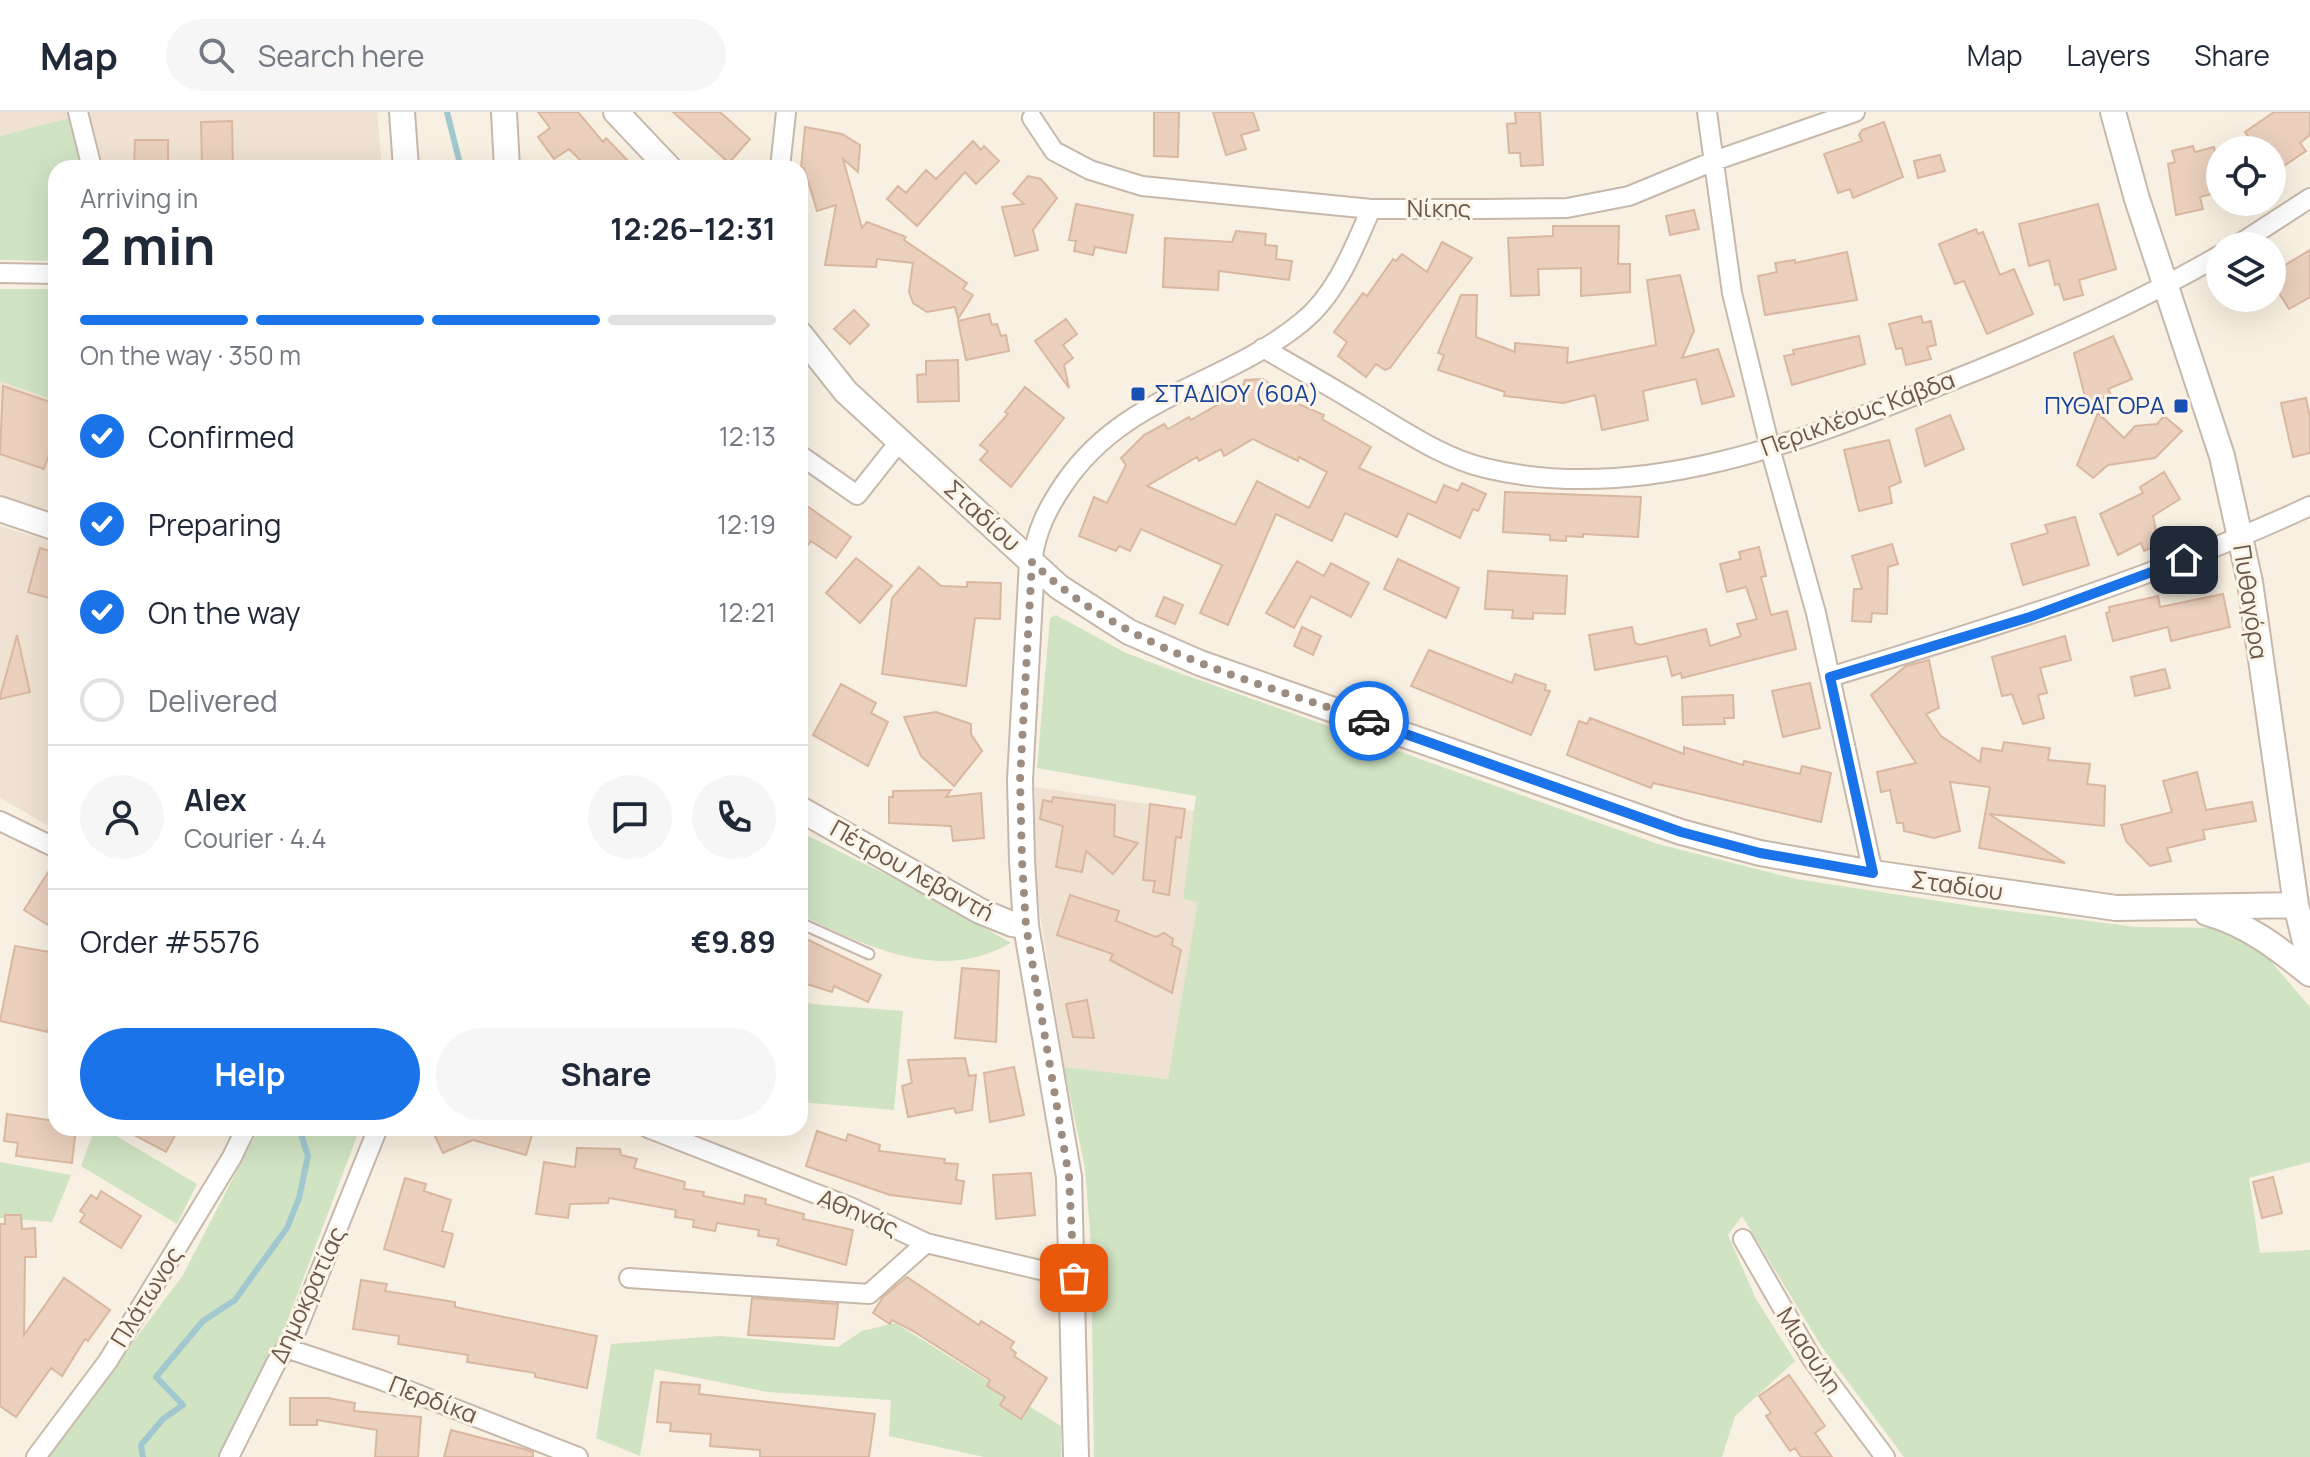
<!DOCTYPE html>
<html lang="en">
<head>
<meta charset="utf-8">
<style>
  :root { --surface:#fff; --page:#f6f6f7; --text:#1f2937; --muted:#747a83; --line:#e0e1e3; --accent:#1a73e8 }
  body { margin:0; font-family:Manrope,sans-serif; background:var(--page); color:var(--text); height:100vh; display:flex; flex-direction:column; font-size:30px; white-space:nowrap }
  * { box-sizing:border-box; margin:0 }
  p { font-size:26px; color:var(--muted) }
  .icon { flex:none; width:44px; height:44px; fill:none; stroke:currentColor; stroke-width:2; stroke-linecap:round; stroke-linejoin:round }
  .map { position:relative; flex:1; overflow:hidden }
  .sheet { position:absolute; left:48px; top:48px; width:760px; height:976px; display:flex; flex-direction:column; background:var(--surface); border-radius:24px; box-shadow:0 8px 32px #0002 }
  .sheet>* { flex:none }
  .fabs { position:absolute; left:2206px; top:24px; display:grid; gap:16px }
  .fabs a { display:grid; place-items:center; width:80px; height:80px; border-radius:50%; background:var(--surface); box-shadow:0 8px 32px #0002; font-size:40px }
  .pin { position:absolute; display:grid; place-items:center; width:68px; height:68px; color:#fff; margin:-34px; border-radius:16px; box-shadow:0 4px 12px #0006 }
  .courier { position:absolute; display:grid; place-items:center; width:80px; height:80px; margin:-40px; border:6px solid #1a73e8; border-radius:50%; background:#fff; color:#222; box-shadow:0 2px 10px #0007 }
  .head em { font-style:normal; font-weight:700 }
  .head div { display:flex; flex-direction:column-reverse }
  .head { display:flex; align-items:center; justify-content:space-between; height:136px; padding:0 32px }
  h1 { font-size:52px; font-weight:700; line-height:60px }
  .bar { display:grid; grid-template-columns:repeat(4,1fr); gap:12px 8px; align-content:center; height:96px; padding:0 32px }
  .bar i { height:10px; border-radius:6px; background:var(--line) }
  .bar .active { background:var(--accent) }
  .bar p { grid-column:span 4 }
  .line { display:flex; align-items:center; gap:20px; padding:0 32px; border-top:2px solid var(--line) }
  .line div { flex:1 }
  .round { display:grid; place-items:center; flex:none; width:84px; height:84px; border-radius:42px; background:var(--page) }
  ol { padding:0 32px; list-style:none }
  li { display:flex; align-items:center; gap:24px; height:88px }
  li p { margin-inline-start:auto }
  li .icon { padding:8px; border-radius:50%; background:var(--accent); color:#fff; stroke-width:4 }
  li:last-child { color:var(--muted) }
  li i { width:44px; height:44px; border:4px solid var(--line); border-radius:50% }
  .action { display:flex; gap:16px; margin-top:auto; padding:16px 32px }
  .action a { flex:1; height:92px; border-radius:48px; background:var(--accent); color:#fff; font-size:32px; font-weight:700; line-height:92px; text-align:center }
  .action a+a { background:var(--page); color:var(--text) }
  header { display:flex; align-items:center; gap:48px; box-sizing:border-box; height:112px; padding:0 40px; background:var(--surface); border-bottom:2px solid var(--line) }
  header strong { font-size:38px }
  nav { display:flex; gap:44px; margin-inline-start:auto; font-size:28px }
  .search { width:560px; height:72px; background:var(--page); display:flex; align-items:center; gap:20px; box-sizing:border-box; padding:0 28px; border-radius:44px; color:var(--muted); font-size:30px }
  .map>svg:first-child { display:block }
</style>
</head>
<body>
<header>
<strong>Map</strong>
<div class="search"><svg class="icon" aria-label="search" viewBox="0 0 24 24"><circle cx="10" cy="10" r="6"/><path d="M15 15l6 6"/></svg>Search here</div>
<nav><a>Map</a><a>Layers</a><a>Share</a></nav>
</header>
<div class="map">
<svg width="2310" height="1345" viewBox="0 0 2310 1345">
  <rect width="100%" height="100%" fill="#f8f0e2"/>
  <!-- residential -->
  <path fill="#efe2d2" d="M0 0H67L69 6 0 24Z
    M88 0H377L382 56H102Z
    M0 269 56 289V403L0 382Z
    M0 414 56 431V718L0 686Z
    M1035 675 1194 699 1183 787 1199 789 1168 967 1064 955 1035 770Z"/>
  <!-- green -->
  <path fill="#d0e3c3" d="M69 6 81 56H56V149L0 148V24Z
    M0 177H56V289L0 269Z
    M1056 503 1124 540 1171 558 1658 732 1796 767 1978 795 2136 815 2220 816 2263 840 2310 895V1050L2249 1066 2260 1141 2310 1138V1345H1904L1822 1235 1742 1104 1728 1123 1756 1187 1795 1249 1735 1304 1722 1345H1094L1091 1133 1085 1056 1064 955 1168 967 1198 790 1183 787 1196 684 1037 656 1050 506Z
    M800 720 922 780 1011 831C938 872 868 834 800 803Z
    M800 887 812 892 903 899 894 998 800 990Z
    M95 1016H103L197 1072 177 1112 81 1054Z
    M259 1016H360L282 1223 218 1345H47L183 1163Z
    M0 1050 71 1063 52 1110 0 1106Z
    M895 1211 1061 1314V1345H984L889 1324 891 1288 768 1280 655 1257 640 1344 596 1326 611 1232 720 1224 838 1235 862 1219Z"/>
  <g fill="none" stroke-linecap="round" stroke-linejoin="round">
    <!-- stream -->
    <path stroke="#a1c7cf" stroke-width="6" d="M447 0 461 56
      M143 1345 141 1333 163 1307 183 1293 156 1265 203 1209 235 1188 287 1116 299 1086 308 1044 299 1016"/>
  </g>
  <!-- building -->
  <path fill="#ead0bd" stroke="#dab7a0" stroke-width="2" fill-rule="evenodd" d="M538 0H578L603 30 606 26 635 56H588L569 37 554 47 538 25 550 16Z
    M673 0H720L750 27 729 51Z
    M1154 0H1179L1178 45 1154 44Z
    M1213 0H1253L1259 18 1241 23 1246 37 1226 43Z
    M1515 0H1540L1543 53 1521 54 1520 41H1509L1507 12 1516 11Z
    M2274 0H2310V23L2300 31 2306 39 2272 62V38H2258L2245 20Z
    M232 9 233 56H202L201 10Z
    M1884 10 1903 65 1853 86 1850 77 1838 81 1824 42 1862 29 1859 23 1862 18Z
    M805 15 842 22 860 33 858 60 843 47 862 116 867 110 906 125 904 128 967 171 963 177 973 183 958 207 955 195 927 200 913 191 909 180 913 151 877 147 876 155 825 153 836 93 817 99 804 56H801Z
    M135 28H168V54L134 53Z
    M973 29 981 38 984 34 999 49 976 72 965 60 917 114 887 87 898 74 906 81 926 58 936 67Z
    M2193 34 2195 40 2214 35 2215 40 2220 39V80L2200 85 2203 97 2176 103 2168 52 2175 50 2172 39Z
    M1940 43 1945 59 1918 66 1914 49Z
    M1028 64 1041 67 1057 86 1033 118 1038 138 1015 144 1002 95 1024 92 1013 82Z
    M1076 92 1133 103 1126 141 1095 135 1093 143 1074 139 1076 129 1069 128Z
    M2098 92 2116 157 2079 168 2083 183 2064 188 2059 172 2055 173 2049 148 2029 154 2019 112Z
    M1694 98 1699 117 1670 123 1666 104Z
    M1553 114H1619L1618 152H1630V180L1581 184V156L1538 157 1539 183 1511 184 1508 126 1553 124Z
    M1976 117 1978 122 1983 120 2000 163 2014 157 2033 202 1987 222 1964 169 1955 172 1939 132Z
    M1236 119 1266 122 1265 133 1277 134 1276 147 1292 149 1289 168 1219 159 1218 178 1163 175 1165 126 1232 130Z
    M1442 130 1472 146 1390 256 1385 258 1376 252 1366 265 1338 244 1347 230 1334 220 1363 181 1367 184 1393 147 1396 149 1402 142 1427 160Z
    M2310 138V185L2289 197 2272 170V161Z
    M1847 140 1857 188 1765 203 1758 164 1777 160 1775 151 1795 148V151Z
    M1680 163 1694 219 1682 246 1718 237 1734 284 1702 292 1696 267 1643 279 1648 308 1602 318 1595 283 1563 291 1504 284 1505 280 1438 258 1444 243 1438 241 1461 183H1477L1476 225 1515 240V231L1568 236 1567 251 1656 233 1647 168Z
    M854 198 869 213 850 232 834 217Z
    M989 202 992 213 997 212 1001 224 1006 223 1009 239 966 248 958 209Z
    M1921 204 1923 211 1931 209 1936 233 1927 235 1931 247 1906 253 1902 236 1896 237 1889 212Z
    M1066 207 1077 222 1063 233 1073 246 1064 253 1069 276 1035 229Z
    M1859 224 1865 252 1792 273 1784 244 1794 242 1793 238Z
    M2113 224 2132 267 2108 277 2111 283 2087 293 2074 241Z
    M958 248 959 289 918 290 917 263 926 262V249Z
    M1263 267 1277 277 1275 282 1324 303 1322 307 1371 335 1359 356 1436 391 1444 373 1458 379 1462 371 1486 382 1478 399 1473 397 1460 426 1408 401 1397 425 1345 401 1332 429 1276 402 1228 513 1200 501 1222 453 1141 417 1130 439 1119 434 1116 439 1079 424 1094 385 1107 391 1126 353 1121 346 1144 323 1164 312 1168 317 1189 305 1191 308 1241 279 1245 268ZM1253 327 1298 349 1299 345 1327 360 1309 396 1257 369 1235 413 1147 374 1197 345 1199 349 1221 337 1224 344Z
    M3 274 56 292V321L44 357 0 342Z
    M1025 275 1064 306 1011 375 980 348 988 339 980 333 1008 302 1005 300Z
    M2306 286 2310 305V341L2293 345 2281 291Z
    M2098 301 2124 326 2135 314 2157 312 2164 304 2182 319 2155 346 2108 353 2093 366 2077 353Z
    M1950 303 1964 337 1925 354 1916 317Z
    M1889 328 1901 370 1889 375 1892 391 1859 399 1844 338Z
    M2164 360 2180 387 2153 404 2159 433 2144 439 2141 431 2118 443 2100 402 2143 381 2140 375Z
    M1505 380 1641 385 1638 425 1583 422V425L1566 424V429L1550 428V423L1503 420Z
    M800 389 851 425 836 446 811 429 800 444Z
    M2075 405 2089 453 2023 473 2011 432 2048 421 2045 413Z
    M1892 432 1898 452 1888 455 1887 502 1872 501 1871 510 1852 509 1854 477H1862L1852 444Z
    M1759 435 1766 464 1761 465 1771 503 1787 499 1796 537 1682 566 1681 561 1672 564 1667 544 1595 558 1589 523 1632 515 1635 531 1640 533 1706 517 1710 534 1741 524 1737 512 1757 507 1746 475 1727 480 1720 452 1741 447 1739 440Z
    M40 436 56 441V488L28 480Z
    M856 446 892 474 860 511 826 481Z
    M1398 447 1459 476 1446 506 1384 477Z
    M1297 449 1324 464 1331 451 1369 471 1351 505 1311 484 1294 516 1266 501Z
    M919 455 941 474 967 475V470L1001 471 1000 507 975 506 966 574 882 562 892 486Z
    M1488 459 1567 464 1565 502 1533 501V507L1512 506 1513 498 1485 497Z
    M2223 482 2230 515 2171 529 2168 515 2113 529 2106 501 2110 500 2109 495 2158 484 2160 495Z
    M1164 485 1183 493 1175 512 1156 504Z
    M1302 515 1321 524 1313 543 1294 534Z
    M17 523 30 580 0 587V585Z
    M2065 524 2071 548 2040 556 2047 581 2038 583 2044 606 2023 612 2012 582 2002 584 1992 545Z
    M1429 538 1512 571 1515 562 1546 573 1545 578 1550 579 1531 623 1411 574Z
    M1929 548 1939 596 1926 602 1941 624 1980 650 1982 636 2002 639 2004 630 2050 636 2048 648 2090 652 2087 672 2105 674 2104 714 1989 702 2065 751 1979 736 1990 675 1950 670 1960 719 1934 726 1904 719 1903 711H1897L1890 678 1881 680 1877 660 1916 651 1871 583 1906 554Z
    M2165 557 2170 576 2135 584 2131 565Z
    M1810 571 1820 616 1783 625 1772 579Z
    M841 572 876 591 871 601 888 610 868 654 813 623Z
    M1733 583 1734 606H1724L1725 612 1683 613 1682 585Z
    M936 600 971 612V622L982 639 954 674 921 644 904 605Z
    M1590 606 1684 642V635L1743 653 1744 649 1800 662 1802 654 1831 661 1821 710 1653 671 1651 676 1567 643 1579 609 1587 612Z
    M2197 660 2206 698 2252 690 2256 709 2203 718 2205 727 2167 736 2171 749 2150 754 2126 729 2121 713 2172 700 2163 669Z
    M951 678 946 685 981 681 984 726 953 729 951 714 889 711V685H893V679Z
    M1053 685 1115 693 1114 724 1138 731 1113 762 1086 739 1082 760 1056 755 1063 714 1040 707 1043 688 1052 690Z
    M1150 692 1185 697 1181 726 1176 725 1169 783 1153 780 1155 769 1143 768Z
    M56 748V818L24 798Z
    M1070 783 1119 799 1116 809 1156 825 1164 821 1173 827 1172 833 1181 838 1172 881 1110 848 1113 842 1057 823Z
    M800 824 881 863 868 890 834 874 832 880 800 870Z
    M15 834 56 841V887L48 920 0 909Z
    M962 856 999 859 996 930 955 926Z
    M1087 888 1094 926 1073 925 1066 892Z
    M965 946 969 964 976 963 972 998 956 1001 954 996 908 1005 902 974 912 971 908 948Z
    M1014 955 1024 1003 990 1010 984 961Z
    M7 1002 56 1009V1016H76L72 1051 16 1044 18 1031 4 1029Z
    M121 1016H179L166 1040Z
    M431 1016H534L526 1043 473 1028 443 1041Z
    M817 1019 846 1029 848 1022 880 1033 879 1039 945 1047 944 1051 958 1052 956 1068 964 1069 961 1092 890 1083 806 1054Z
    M577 1036 620 1037 621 1043 637 1047 634 1056 685 1070 684 1077 704 1080 703 1084 744 1092 745 1083 766 1087 765 1092 804 1102 803 1107 853 1118 846 1153 777 1133 779 1127 758 1124 759 1118 717 1111 715 1119 693 1115 694 1108 675 1105 676 1098 609 1086 608 1091 570 1092 568 1106 536 1102 544 1050 575 1055Z
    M1031 1061 1035 1103 996 1107 993 1063Z
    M2273 1065 2282 1101 2262 1106 2253 1070Z
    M405 1066 426 1072 424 1079 451 1088 442 1119 453 1122 444 1155 384 1137Z
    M101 1079 141 1104 121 1136 80 1110 85 1102 80 1099 91 1083 97 1087Z
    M5 1103H21L22 1117 35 1116 36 1145H25L24 1223 64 1166 110 1198 88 1229 85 1227 62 1264 51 1256 16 1305 0 1294V1112H5Z
    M907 1165 979 1213 981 1209 1014 1230 1010 1236 1016 1241 1014 1244 1047 1266 1021 1307 1000 1293 1005 1285 987 1274 990 1268 913 1219 892 1208 890 1212 873 1201 883 1185Z
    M361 1168 387 1172 385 1179 455 1190V1195L597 1224 587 1276 535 1265V1261L467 1250 468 1243 398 1232 399 1224 353 1217Z
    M752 1186 838 1192 834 1227 748 1223Z
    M1789 1263 1825 1314 1815 1321 1832 1345H1801L1795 1336 1790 1339 1766 1304 1771 1301 1759 1284Z
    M661 1270 700 1273 699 1282 875 1302 869 1345H760V1338L710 1334 711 1322 670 1319 671 1311 657 1310Z
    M290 1286H328L355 1291 354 1299 421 1305 418 1345H375L377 1318 317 1308V1313H290Z
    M451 1318 524 1337 533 1340V1345H444Z"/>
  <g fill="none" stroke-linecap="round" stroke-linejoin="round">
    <defs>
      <path id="service" d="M800 811 869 842"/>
      <path id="minor" d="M78 0 92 56
        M1707 0 1732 181 1770 336 1816 501 1873 761
        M1032 6 1054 39 1090 58 1142 74 1371 97H1482L1567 96 1629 84 1714 49 1855 0
        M780 56 786 0
        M2236 134 2310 86
        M0 161 56 162
        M1263 236C1298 256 1333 276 1367 297 1404 319 1443 346 1485 356 1646 395 1812 325 1958 266 2048 230 2136 192 2220 143
        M800 343 857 383 899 330
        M1032 450C1036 419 1047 397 1064 372 1125 282 1224 274 1302 210 1336 183 1354 136 1371 97
        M1830 565C1993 515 2155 466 2310 394
        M0 709 56 736
        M648 1016 850 1095 926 1131 1074 1166
        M1743 1127 1812 1247 1885 1345
        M629 1166 869 1182 926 1131
        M286 1236 381 1268 578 1345
        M36 1345 108 1249 232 1045 246 1016
        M229 1345 276 1251 295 1222 378 1016"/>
      <path id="tertiary" d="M402 0 406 56
        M504 0 507 56
        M616 0 669 56
        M2113 0 2137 87 2222 344 2250 470 2296 793 2310 850
        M800 222 846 280 1059 475 1129 520 1200 551 1681 720 1760 741 1873 761 2116 796 2296 793
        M0 397 56 416
        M1032 450 1020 668 1022 749 1026 814 1069 1065 1076 1345
        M800 697 980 799 1012 812 1026 814
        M2207 801C2247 812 2278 836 2310 862"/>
    </defs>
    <!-- service casing -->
    <use href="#service" stroke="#c7b8ab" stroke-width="13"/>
    <!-- minor casing -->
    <use href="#minor" stroke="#c7b8ab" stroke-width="22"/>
    <!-- tertiary casing -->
    <use href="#tertiary" stroke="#c7b8ab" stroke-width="28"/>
    <!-- service -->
    <use href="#service" stroke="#fff" stroke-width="9"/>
    <!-- minor -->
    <use href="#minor" stroke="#fff" stroke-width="18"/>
    <!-- tertiary -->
    <use href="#tertiary" stroke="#fff" stroke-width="24"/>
  </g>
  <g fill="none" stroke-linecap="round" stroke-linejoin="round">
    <!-- done -->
    <path stroke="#9d8d80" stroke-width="8" stroke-dasharray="0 14.4" d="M1074 1166 1069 1065 1026 814 1022 749 1020 668 1032 450C1124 538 1251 568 1369 609"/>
    <!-- route -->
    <path stroke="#1a73e8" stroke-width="10" d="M1369 609 1681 720 1760 741 1873 761 1830 565 2030 505 2184 448"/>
  </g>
  <!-- markers -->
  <g fill="#1a4fb4" stroke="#fcf4e7" stroke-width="3">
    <rect x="1130" y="274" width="16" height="16" rx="4"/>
    <rect x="2173" y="286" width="16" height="16" rx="4"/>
  </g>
  <g text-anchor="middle" stroke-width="6" stroke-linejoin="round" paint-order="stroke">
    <!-- street labels -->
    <g font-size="24" fill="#6c584c" stroke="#fcf4e7">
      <text x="1439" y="105">Νίκης</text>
      <text transform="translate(1858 302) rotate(-20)" y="8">Περικλέους Κάβδα</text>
      <text transform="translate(982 404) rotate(42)" y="8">Σταδίου</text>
      <text transform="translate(2250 490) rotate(81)" y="8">Πυθαγόρα</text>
      <text transform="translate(912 759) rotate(29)" y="8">Πέτρου Λεβαντή</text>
      <text transform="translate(1957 774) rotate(8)" y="8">Σταδίου</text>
      <text transform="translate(858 1101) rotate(23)" y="8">Αθηνάς</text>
      <text transform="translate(308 1183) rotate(-65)" y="8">Δημοκρατίας</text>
      <text transform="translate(147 1185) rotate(-58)" y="8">Πλάτωνος</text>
      <text transform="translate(1809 1239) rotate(57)" y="8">Μιαούλη</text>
      <text transform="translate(433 1288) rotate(21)" y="8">Περδίκα</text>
    </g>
    <!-- transit labels -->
    <g font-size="24" fill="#164399" stroke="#fcf4e7" text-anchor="start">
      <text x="1154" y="290">ΣΤΑΔΙΟΥ (60A)</text>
      <text x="2165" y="302" text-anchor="end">ΠΥΘΑΓΟΡΑ</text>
    </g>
  </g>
</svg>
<div class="fabs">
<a><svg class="icon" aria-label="locate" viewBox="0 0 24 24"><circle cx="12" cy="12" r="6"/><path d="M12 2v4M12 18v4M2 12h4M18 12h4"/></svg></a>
<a><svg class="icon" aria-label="layers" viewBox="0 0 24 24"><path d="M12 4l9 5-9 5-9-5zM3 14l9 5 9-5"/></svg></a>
</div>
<div class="pin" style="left:1074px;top:1166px;background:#ea580c"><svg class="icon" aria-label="bag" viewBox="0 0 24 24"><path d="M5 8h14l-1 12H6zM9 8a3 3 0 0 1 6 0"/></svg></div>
<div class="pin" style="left:2184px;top:448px;background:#1f2937"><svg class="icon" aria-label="home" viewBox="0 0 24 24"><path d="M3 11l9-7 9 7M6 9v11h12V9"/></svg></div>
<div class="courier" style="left:1369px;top:609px"><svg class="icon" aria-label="car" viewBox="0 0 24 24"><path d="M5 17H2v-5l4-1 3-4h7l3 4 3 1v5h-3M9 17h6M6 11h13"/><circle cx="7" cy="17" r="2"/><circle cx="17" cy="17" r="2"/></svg></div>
<section class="sheet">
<div class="head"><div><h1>2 min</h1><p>Arriving in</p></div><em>12:26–12:31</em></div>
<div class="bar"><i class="active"></i><i class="active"></i><i class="active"></i><i></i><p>On the way · 350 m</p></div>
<ol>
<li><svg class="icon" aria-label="check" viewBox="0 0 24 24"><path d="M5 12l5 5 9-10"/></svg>Confirmed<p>12:13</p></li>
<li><svg class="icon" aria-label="check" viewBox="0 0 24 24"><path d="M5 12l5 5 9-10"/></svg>Preparing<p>12:19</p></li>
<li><svg class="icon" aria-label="check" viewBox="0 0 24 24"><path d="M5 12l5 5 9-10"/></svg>On the way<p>12:21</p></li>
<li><i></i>Delivered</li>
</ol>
<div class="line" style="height:144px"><a class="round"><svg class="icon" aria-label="person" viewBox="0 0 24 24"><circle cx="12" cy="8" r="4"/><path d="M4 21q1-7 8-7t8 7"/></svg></a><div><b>Alex</b><p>Courier · 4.4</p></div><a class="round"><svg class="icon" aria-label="chat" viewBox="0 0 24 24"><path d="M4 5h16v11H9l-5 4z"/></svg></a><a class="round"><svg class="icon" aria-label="phone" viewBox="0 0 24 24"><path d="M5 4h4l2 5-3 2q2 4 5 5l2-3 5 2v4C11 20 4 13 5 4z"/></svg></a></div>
<div class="line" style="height:104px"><div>Order #5576</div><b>€9.89</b></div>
<div class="action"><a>Help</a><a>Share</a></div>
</section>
</div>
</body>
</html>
